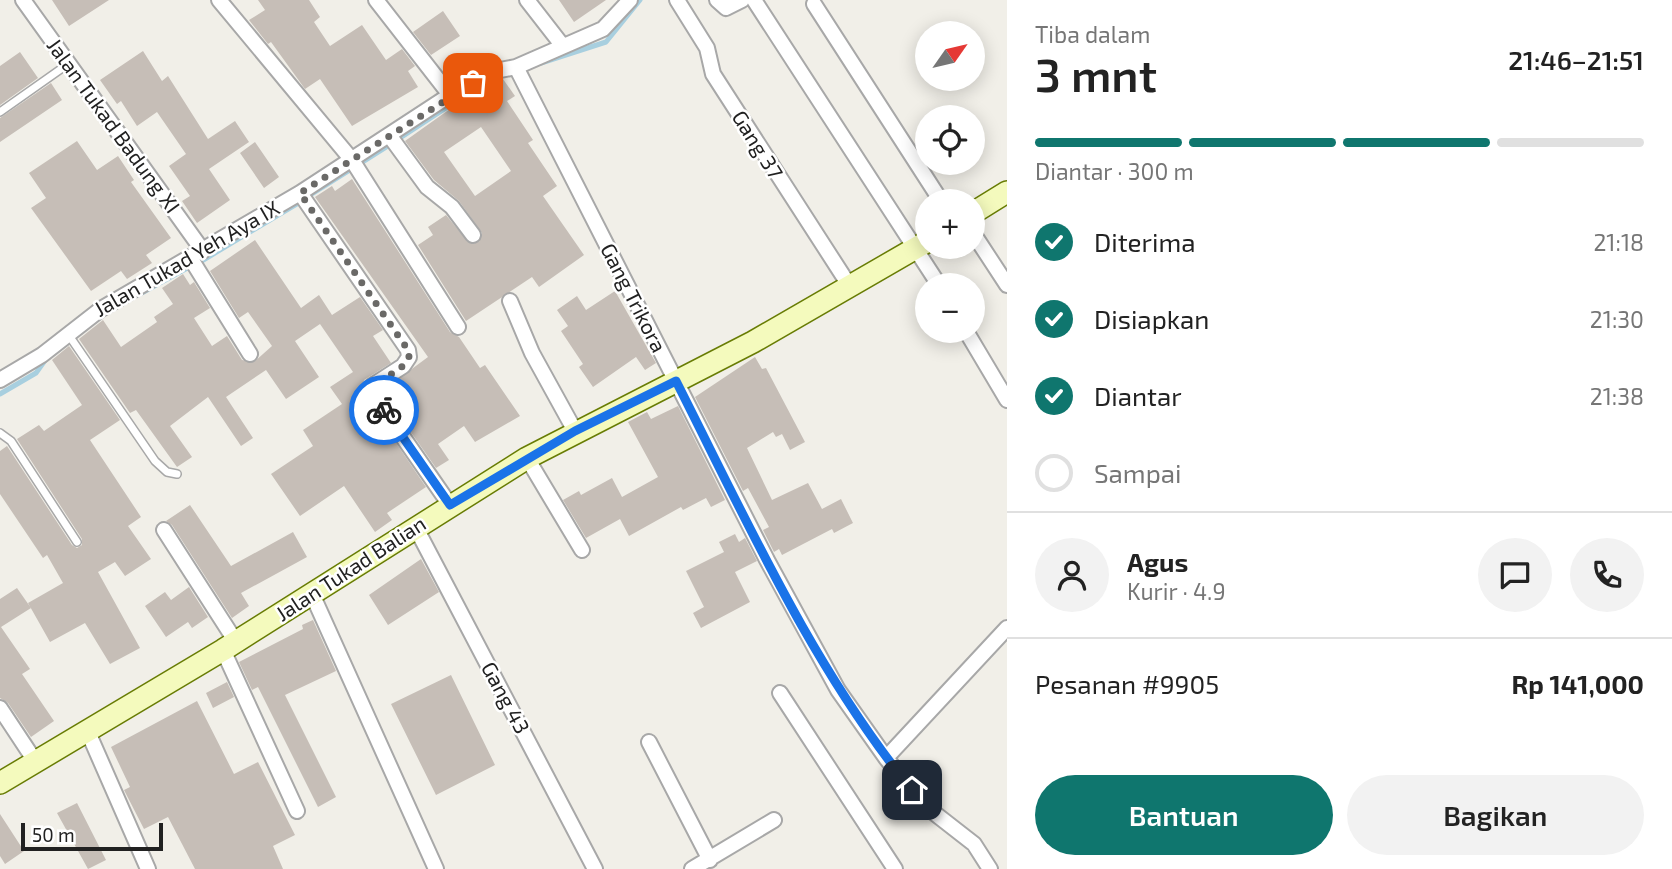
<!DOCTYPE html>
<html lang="id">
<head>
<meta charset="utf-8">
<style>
  :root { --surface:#fff; --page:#f2f2f2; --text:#222; --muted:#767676; --line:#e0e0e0; --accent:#0f766e }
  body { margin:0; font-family:"Exo 2",sans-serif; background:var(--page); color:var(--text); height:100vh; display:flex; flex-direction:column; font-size:26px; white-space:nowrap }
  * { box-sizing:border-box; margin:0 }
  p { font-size:23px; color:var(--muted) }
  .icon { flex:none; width:38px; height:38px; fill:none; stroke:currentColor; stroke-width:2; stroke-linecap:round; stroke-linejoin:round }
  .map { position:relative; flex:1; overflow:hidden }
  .sheet { display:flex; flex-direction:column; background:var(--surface); width:665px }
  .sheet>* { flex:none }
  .needle { width:46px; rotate:56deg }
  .fabs { position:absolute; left:915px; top:21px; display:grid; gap:14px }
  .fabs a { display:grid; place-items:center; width:70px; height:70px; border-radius:50%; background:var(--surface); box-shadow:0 4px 18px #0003; font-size:35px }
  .scale { position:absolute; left:21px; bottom:18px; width:142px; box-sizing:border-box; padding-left:7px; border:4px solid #212121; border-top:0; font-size:19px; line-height:24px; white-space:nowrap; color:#212121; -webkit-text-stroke:5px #fff; paint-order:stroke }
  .pin { position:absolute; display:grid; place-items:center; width:60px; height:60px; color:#fff; margin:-30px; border-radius:14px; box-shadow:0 4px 10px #0006 }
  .courier { position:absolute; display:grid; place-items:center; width:70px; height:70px; margin:-35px; border:5px solid #1a73e8; border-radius:50%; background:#fff; color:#222; box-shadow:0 2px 9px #0007 }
  .summary em { font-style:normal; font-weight:600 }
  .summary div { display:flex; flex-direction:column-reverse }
  .summary { display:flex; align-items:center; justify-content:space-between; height:119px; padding:0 28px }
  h1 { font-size:46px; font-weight:600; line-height:52px }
  .bar { display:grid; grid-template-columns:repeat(4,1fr); gap:10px 7px; align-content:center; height:84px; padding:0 28px }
  .bar i { height:9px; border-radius:5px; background:var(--line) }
  .bar .on { background:var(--accent) }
  .bar p { grid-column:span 4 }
  .line { display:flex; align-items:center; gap:18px; padding:0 28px; border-top:2px solid var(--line) }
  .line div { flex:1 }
  .round { display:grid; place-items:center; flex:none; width:74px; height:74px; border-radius:37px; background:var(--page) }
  ol { padding:0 28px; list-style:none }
  li { display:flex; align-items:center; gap:21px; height:77px }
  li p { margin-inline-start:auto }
  li .icon { padding:7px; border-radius:50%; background:var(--accent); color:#fff; stroke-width:4 }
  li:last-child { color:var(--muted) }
  li i { width:38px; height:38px; border:4px solid var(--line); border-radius:50% }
  .button { display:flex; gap:14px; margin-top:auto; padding:14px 28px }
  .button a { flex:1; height:80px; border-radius:42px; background:var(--accent); color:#fff; font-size:28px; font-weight:600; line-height:80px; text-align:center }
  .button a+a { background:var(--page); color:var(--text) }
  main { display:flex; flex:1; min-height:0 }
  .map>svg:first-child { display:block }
</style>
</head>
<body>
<main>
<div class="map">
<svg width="1007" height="869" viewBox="0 0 1007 869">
  <rect width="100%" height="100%" fill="#f1efe8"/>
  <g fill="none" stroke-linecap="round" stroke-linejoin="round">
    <!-- stream -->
    <path stroke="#a8cfdf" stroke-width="5" d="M541 63 606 42 640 0
      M397 140 472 91
      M358 165 388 146
      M307 197 350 170
      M200 262 300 202
      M138 295 191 266
      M0 394 36 373 46 359"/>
  </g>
  <!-- building -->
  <path fill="#c6beb7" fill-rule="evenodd" d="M52 0H109L69 26Z
    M258 0H309L320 17 314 22 330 46 362 25 386 60 402 49 415 66 408 71 418 87 352 126 320 79 305 89 271 42 268 44 249 20 265 10Z
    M559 0H606L574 22Z
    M443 11 460 36 431 55 413 32Z
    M143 51 162 81 168 76 208 139 235 121 249 142 209 169 230 200 197 223 182 201 190 196 169 166 186 154 157 112 137 126 121 101 117 104 100 80Z
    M20 52 38 78 0 105V66Z
    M503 79 515 96 507 101 533 140 528 143 557 186 543 196 584 255 539 287 532 277 466 321 418 245 433 235 428 227 446 215 469 243 479 242 482 233 459 201 434 180 405 141 464 99 467 102ZM481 127 511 171 475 196 444 152Z
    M51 83 62 100 0 142V118Z
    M77 141 97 170 118 156 134 180 131 182 171 238 146 255 152 263 127 279 121 271 91 291 31 208 46 198 29 173Z
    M255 142 279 177 264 188 240 153Z
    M352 179 450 332 459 337 480 368 485 365 520 416 475 442 464 426 438 444 449 460 436 468 382 391 428 357 315 197 332 186 335 191Z
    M255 240 301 308 319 295 332 315 360 297 383 330 373 336 391 363 364 380 362 393 426 487 387 513 392 520 375 532 344 486 300 516 271 474 313 446 303 430 342 404 330 387 353 372 320 324 295 341 319 377 286 399 266 370 226 397 253 438 241 446 208 397 170 426 192 457 177 467 136 410 130 413 79 339 103 320 121 347 157 322 154 317 173 304 162 288 183 274 190 285 194 282 210 308 194 318 212 346 227 336 242 360 254 362 272 346 248 312 239 318 210 271Z
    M615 291 656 363 645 370 636 357 593 387 579 367 583 364 561 331 568 326 557 310 577 296 586 310Z
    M69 346 120 420 90 440 141 517 128 526 151 559 125 576 115 562 98 572 140 648 110 664 85 623 50 642 28 603 63 583 47 555 43 558 0 494V451L7 446 72 545 77 548 82 545V539L17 439 39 425 44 431 82 405 52 360Z
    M755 357 762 369 766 368 805 442 790 450 782 434 776 437 773 432 747 448 772 500 808 483 822 509 841 499 853 523 834 533 832 529 782 555 779 549 774 552 763 530 769 527 748 488 743 491 695 397Z
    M678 406 725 500 711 507 706 498 683 510 681 507 629 536 620 519 586 538 563 500 579 491 581 495 612 478 622 497 658 477 628 422 647 412 651 419Z
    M190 505 231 566 293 532 307 557 241 593 249 606 232 618 172 525 166 521Z
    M735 534 739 542 745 538 757 561 735 572 750 602 701 628 693 613 704 607 686 571 724 552 719 542Z
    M421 559 439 592 388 625 369 595Z
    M189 587 208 617 192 628 188 622 166 637 145 606 165 592 171 600Z
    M17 588 31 608 1 627 30 669 22 674 54 721 31 737 8 703 0 698V599Z
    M313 620 336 671 285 695 336 797 318 807 258 687 252 690 239 662 303 629 302 625Z
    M451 675 495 765 436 795 391 704Z
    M227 682 234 697 213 708 206 693Z
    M197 701 234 774 258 762 295 835 273 846 283 869H195L168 817 144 829 124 790 130 787 111 747Z
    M77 803 106 860 88 869 57 813Z
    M0 814 24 851 5 864 0 856Z"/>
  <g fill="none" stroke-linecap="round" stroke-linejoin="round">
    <defs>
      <path id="lane" d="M0 112 68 64
        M68 334 155 461 167 472 177 474
        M0 433 11 441 77 542"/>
      <path id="street" d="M23 0 203 251
        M219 0 352 160 458 327
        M376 0 450 95
        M527 0 562 45
        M677 0 707 48 713 74 849 285
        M717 0 726 8 742 0
        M754 0 939 285
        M814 4 941 201
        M516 67 767 560 838 690 886 758 924 805 974 844 990 869
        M389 135 427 187 452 207 473 235
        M300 193 408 350 409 357 403 366 372 386 371 391 450 505
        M973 233 1007 285
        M191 259 250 354
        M510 301 532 353 575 431
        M966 331 1007 400
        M0 380 42 355 101 309 300 193 450 95 495 71 516 67 603 29 630 0
        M527 458 582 550
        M416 528 595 869
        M164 530 236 642
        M312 594 436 869
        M223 650 297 811
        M780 693 895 869
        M0 708 35 761
        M88 732 148 869
        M649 742 710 860
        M886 758 1007 628
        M692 869 774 820"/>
      <path id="secondary" d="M973 213 1007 192
        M0 783 223 650 527 458 753 342 928 241"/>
    </defs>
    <!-- lane casing -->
    <use href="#lane" stroke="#a8a8a8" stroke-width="10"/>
    <!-- street casing -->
    <use href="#street" stroke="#a8a8a8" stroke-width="18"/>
    <!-- secondary casing -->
    <use href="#secondary" stroke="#687c04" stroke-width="24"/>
    <!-- lane -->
    <use href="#lane" stroke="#fff" stroke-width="7"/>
    <!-- street -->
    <use href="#street" stroke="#fff" stroke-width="14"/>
    <!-- secondary -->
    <use href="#secondary" stroke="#f4fabd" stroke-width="21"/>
  </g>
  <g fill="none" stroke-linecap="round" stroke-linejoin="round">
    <!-- done -->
    <path stroke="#6a6967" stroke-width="7" stroke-dasharray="0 12.6" d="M384 410 371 388 403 366 409 357 408 350 300 193 473 83"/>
    <!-- route -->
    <path stroke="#1a73e8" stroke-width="9" d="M384 410 450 505 575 431 676 381C747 521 812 667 912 790"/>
  </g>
  <g text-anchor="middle" stroke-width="5" stroke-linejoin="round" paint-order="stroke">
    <!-- street labels -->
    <g font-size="21" fill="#212121" stroke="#fff">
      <text transform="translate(113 126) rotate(54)" y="7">Jalan Tukad Badung XI</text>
      <text transform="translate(757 145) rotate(58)" y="7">Gang 37</text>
      <text transform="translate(187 259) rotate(-30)" y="7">Jalan Tukad Yeh Aya IX</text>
      <text transform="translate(633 298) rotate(63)" y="7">Gang Trikora</text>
      <text transform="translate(351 569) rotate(-33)" y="7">Jalan Tukad Balian</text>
      <text transform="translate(505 698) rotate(62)" y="7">Gang 43</text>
    </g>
  </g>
</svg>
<div class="fabs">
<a><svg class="needle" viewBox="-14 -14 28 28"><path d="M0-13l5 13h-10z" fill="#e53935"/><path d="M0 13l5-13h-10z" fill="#767676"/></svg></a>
<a><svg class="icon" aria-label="locate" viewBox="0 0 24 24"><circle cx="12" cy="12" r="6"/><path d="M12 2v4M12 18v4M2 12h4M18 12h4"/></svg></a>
<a>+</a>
<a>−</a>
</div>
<div class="scale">50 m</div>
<div class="pin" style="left:473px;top:83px;background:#ea580c"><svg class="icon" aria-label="bag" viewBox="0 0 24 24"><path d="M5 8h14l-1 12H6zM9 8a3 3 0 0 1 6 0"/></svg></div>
<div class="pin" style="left:912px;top:790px;background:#1f2937"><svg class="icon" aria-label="home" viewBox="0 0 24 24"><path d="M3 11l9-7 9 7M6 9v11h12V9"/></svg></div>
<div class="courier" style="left:384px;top:410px"><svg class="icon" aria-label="bike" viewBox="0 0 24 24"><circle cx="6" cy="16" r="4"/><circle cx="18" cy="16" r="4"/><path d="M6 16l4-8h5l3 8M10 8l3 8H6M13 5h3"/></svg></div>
</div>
<section class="sheet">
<div class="summary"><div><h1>3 mnt</h1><p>Tiba dalam</p></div><em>21:46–21:51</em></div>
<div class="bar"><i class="on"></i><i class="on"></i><i class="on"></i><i></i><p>Diantar · 300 m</p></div>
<ol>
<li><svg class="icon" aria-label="check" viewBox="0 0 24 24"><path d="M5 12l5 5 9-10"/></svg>Diterima<p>21:18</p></li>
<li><svg class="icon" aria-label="check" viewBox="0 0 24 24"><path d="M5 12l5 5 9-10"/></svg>Disiapkan<p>21:30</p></li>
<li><svg class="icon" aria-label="check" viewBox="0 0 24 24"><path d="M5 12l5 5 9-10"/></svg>Diantar<p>21:38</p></li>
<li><i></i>Sampai</li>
</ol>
<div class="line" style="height:126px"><a class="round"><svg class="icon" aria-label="person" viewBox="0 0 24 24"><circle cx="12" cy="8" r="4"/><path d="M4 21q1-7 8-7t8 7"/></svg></a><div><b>Agus</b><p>Kurir · 4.9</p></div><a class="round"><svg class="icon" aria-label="chat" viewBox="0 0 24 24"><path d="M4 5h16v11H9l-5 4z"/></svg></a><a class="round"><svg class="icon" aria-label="phone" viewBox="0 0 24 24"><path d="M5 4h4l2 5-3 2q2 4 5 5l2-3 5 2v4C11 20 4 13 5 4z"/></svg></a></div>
<div class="line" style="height:91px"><div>Pesanan #9905</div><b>Rp 141,000</b></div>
<div class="button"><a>Bantuan</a><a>Bagikan</a></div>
</section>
</main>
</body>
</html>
